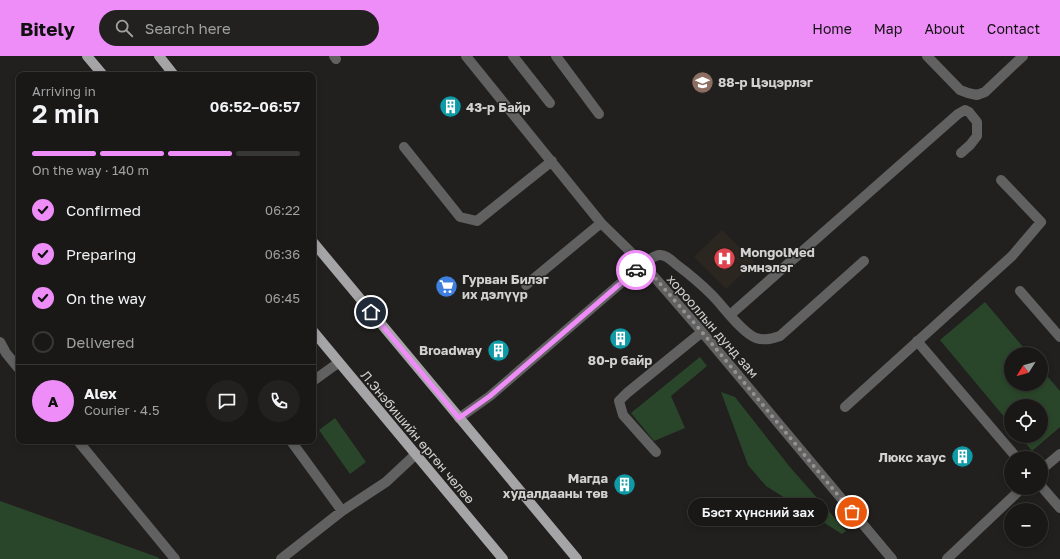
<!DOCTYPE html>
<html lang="en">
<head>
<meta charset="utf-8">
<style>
  :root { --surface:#191816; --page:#22211f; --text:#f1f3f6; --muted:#9fa0a1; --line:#373735; --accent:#ee8cf8 }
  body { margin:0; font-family:"Golos Text",sans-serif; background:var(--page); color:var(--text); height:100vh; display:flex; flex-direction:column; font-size:15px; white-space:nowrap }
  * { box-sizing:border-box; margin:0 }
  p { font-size:13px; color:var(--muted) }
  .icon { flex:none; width:22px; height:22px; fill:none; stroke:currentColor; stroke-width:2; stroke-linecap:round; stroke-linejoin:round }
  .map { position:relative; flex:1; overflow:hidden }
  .drawer { position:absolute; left:16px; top:16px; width:300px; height:372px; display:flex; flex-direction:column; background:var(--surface); border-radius:8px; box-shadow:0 2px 6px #0003,0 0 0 1px var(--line) }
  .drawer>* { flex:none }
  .needle { width:26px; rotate:233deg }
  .tools { position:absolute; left:1004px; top:291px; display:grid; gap:8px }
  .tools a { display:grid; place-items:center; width:44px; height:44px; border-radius:50%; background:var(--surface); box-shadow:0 2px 6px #0003,0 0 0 1px var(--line); font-size:20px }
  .pin { position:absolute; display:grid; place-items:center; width:34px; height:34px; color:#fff; margin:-17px; border:2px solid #fff; border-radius:50%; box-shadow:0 1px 4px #0007 }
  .courier { position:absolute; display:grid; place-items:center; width:40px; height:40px; margin:-20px; border:3px solid #ee8cf8; border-radius:50%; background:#fff; color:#222; box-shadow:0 1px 5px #0007 }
  .bubble { position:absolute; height:28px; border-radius:14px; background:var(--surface); box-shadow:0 2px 6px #0003,0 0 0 1px var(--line); font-size:13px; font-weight:600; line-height:28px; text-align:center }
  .overview em { font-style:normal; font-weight:600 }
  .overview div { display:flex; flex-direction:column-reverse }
  .overview { display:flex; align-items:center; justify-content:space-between; height:68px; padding:0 16px }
  h1 { font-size:26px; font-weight:600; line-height:30px }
  .bar { display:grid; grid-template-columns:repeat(4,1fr); gap:6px 4px; align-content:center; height:48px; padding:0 16px }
  .bar i { height:5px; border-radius:3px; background:var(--line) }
  .bar .active { background:var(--accent) }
  .bar p { grid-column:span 4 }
  .line { display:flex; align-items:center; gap:10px; padding:0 16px; border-top:1px solid var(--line) }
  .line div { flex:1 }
  .round { display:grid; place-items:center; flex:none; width:42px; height:42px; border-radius:21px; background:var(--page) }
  ol { padding:0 16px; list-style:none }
  li { display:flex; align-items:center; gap:12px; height:44px }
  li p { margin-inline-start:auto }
  li .icon { padding:4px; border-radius:50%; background:var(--accent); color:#111; stroke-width:4 }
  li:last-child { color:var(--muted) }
  li i { width:22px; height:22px; border:2px solid var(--line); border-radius:50% }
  header { display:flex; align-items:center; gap:24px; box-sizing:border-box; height:56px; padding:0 20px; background:var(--accent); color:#111 }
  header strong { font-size:19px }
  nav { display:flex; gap:22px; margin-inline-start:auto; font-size:14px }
  .search { width:280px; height:36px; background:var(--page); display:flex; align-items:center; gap:10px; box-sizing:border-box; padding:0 14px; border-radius:22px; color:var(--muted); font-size:15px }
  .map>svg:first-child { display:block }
</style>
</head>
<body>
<header>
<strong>Bitely</strong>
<div class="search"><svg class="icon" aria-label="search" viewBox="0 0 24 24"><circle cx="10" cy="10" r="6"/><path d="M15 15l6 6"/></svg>Search here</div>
<nav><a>Home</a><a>Map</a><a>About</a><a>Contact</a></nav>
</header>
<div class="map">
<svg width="1060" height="503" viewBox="0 0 1060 503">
  <rect width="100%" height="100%" fill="#21201e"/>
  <!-- built -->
  <path fill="#2b2720" d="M722 174 754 206 726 233 694 201Z"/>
  <!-- green -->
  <path fill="#2a462a" d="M985 246 1029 298H1011V328H1041V313L1060 335V371L1032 395 1020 380H1041V350H1011V369L940 284Z
    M700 301 707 310 671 340 685 372 654 385 631 357Z
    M721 336 735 341 789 410 846 475 842 478 766 430 748 409Z
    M335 362 366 406 350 418 319 374Z
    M0 445 160 502 158 503H0Z"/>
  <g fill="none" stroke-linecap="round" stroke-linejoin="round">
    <!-- minor -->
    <path stroke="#626162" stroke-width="10" d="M334 0 336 3
      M466 0 601 167 643 208 702 276 892 503
      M513 0 550 47
      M556 0 599 58
      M927 0 960 34 968 37 977 39 985 36 1023 0
      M404 91 460 161 477 165 552 105
      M526 229 601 167
      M1020 235 1060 281
      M730 259 958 58 965 54 969 56 977 66V80L970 89 961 97
      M917 285 1017 402
      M0 286 6 297 19 313
      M313 325 338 307
      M845 351 1012 200 1041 166 1001 124
      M459 362 490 340 643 208C647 205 653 200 659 199 666 198 672 205 677 209 689 218 701 228 712 239 723 250 742 277 756 282 764 285 772 283 780 280L864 205
      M78 385 175 503
      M291 385 342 455
      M656 396 623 359 619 345 627 337 702 276
      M1041 414 1060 398
      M1041 430 1060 452
      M281 503 342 455 386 426 416 398
      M947 503 1022 432"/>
    <!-- major -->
    <path stroke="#a5a4a6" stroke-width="10" d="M87 0 103 19
      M159 0 174 19
      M313 186 577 503
      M313 275 503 503"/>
  </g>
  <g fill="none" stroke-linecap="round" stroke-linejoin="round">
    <!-- done -->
    <path stroke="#949391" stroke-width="4" stroke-dasharray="0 7.2" d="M636 214 643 208 702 276 852 456"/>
    <!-- route -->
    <path stroke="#ee8cf8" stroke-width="5" d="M371 256 459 362 490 340 636 214"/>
  </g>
  <!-- icons -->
  <defs>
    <symbol id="school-disc" viewBox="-11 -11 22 22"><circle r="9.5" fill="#8d6e63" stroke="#21201e"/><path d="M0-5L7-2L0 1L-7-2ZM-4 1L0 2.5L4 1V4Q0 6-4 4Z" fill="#fff"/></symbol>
    <symbol id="building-disc" viewBox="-11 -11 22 22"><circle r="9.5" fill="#0f9aa8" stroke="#21201e"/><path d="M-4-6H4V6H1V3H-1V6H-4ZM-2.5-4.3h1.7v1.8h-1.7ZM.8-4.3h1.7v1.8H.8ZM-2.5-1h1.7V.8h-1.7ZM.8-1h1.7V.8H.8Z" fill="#fff"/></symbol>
    <symbol id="hospital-disc" viewBox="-11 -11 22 22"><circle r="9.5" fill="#e0444e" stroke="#21201e"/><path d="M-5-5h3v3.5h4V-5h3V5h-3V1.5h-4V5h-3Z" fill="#fff"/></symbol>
    <symbol id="supermarket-disc" viewBox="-11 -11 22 22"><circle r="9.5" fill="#3f7fe0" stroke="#21201e"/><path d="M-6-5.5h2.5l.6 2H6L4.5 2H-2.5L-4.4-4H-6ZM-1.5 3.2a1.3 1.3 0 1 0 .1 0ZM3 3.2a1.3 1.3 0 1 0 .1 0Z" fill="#fff"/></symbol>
  </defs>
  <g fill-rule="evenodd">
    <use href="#school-disc" x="690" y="14" width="25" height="25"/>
    <use href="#building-disc" x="438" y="38" width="25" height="25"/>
    <use href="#hospital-disc" x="712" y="190" width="25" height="25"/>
    <use href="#supermarket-disc" x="434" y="218" width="25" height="25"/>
    <use href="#building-disc" x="608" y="270" width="25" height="25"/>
    <use href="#building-disc" x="486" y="282" width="25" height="25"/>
    <use href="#building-disc" x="950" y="388" width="25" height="25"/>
    <use href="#building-disc" x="612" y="416" width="25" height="25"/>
  </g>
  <g text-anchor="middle" stroke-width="3" stroke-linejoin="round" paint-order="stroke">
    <!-- poi labels -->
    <g font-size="13" font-weight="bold" fill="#d2d1cf" stroke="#21201e" text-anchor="start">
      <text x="718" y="31">88-р Цэцэрлэг</text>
      <text x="466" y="56">43-р Байр</text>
      <text x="740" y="201">MongolMed<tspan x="740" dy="15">эмнэлэг</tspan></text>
      <text x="462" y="228">Гурван Билэг<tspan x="462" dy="15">их дэлүүр</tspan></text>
      <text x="482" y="299" text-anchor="end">Broadway</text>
      <text x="620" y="309" text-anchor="middle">80-р байр</text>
      <text x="946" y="406" text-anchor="end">Люкс хаус</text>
      <text x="608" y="427" text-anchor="end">Магда<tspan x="608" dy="15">худалдааны төв</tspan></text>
    </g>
    <!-- street labels -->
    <g font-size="13" fill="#d2d1cf" stroke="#21201e">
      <text transform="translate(713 270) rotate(49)" y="5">хорооллын дунд зам</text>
      <text transform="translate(418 381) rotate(50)" y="5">Л.Энэбишийн өргөн чөлөө</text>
    </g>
  </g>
</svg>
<div class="tools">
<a><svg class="needle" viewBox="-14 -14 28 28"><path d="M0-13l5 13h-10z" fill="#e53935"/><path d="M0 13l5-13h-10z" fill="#9fa0a1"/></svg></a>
<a><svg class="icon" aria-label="locate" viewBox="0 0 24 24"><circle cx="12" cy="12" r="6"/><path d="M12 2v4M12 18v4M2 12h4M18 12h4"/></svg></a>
<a>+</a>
<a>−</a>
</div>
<div class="pin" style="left:852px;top:456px;background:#ea580c"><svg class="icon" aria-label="bag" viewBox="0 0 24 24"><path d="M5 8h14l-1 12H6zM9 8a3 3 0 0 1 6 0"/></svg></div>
<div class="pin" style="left:371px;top:256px;background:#1f2937"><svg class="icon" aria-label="home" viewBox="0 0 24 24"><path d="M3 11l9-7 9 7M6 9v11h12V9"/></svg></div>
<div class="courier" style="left:636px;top:214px"><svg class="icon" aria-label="car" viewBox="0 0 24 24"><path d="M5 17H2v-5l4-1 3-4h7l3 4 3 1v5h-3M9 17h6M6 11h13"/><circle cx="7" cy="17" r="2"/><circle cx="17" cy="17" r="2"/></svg></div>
<div class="bubble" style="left:688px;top:442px;width:140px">Бэст хүнсний зах</div>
<section class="drawer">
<div class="overview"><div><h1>2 min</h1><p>Arriving in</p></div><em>06:52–06:57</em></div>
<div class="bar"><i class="active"></i><i class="active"></i><i class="active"></i><i></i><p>On the way · 140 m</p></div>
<ol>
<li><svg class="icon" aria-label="check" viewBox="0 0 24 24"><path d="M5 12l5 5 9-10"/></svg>Confirmed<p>06:22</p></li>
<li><svg class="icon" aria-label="check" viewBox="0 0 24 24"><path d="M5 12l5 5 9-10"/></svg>Preparing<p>06:36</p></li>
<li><svg class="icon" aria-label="check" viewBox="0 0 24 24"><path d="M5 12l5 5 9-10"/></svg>On the way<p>06:45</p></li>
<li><i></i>Delivered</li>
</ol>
<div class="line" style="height:72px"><b class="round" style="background:var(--accent);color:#111">A</b><div><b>Alex</b><p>Courier · 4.5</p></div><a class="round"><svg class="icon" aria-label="chat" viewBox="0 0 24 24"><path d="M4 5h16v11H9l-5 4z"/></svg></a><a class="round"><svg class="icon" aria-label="phone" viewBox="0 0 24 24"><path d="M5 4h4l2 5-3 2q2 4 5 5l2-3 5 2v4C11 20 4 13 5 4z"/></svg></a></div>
</section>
</div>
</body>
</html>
